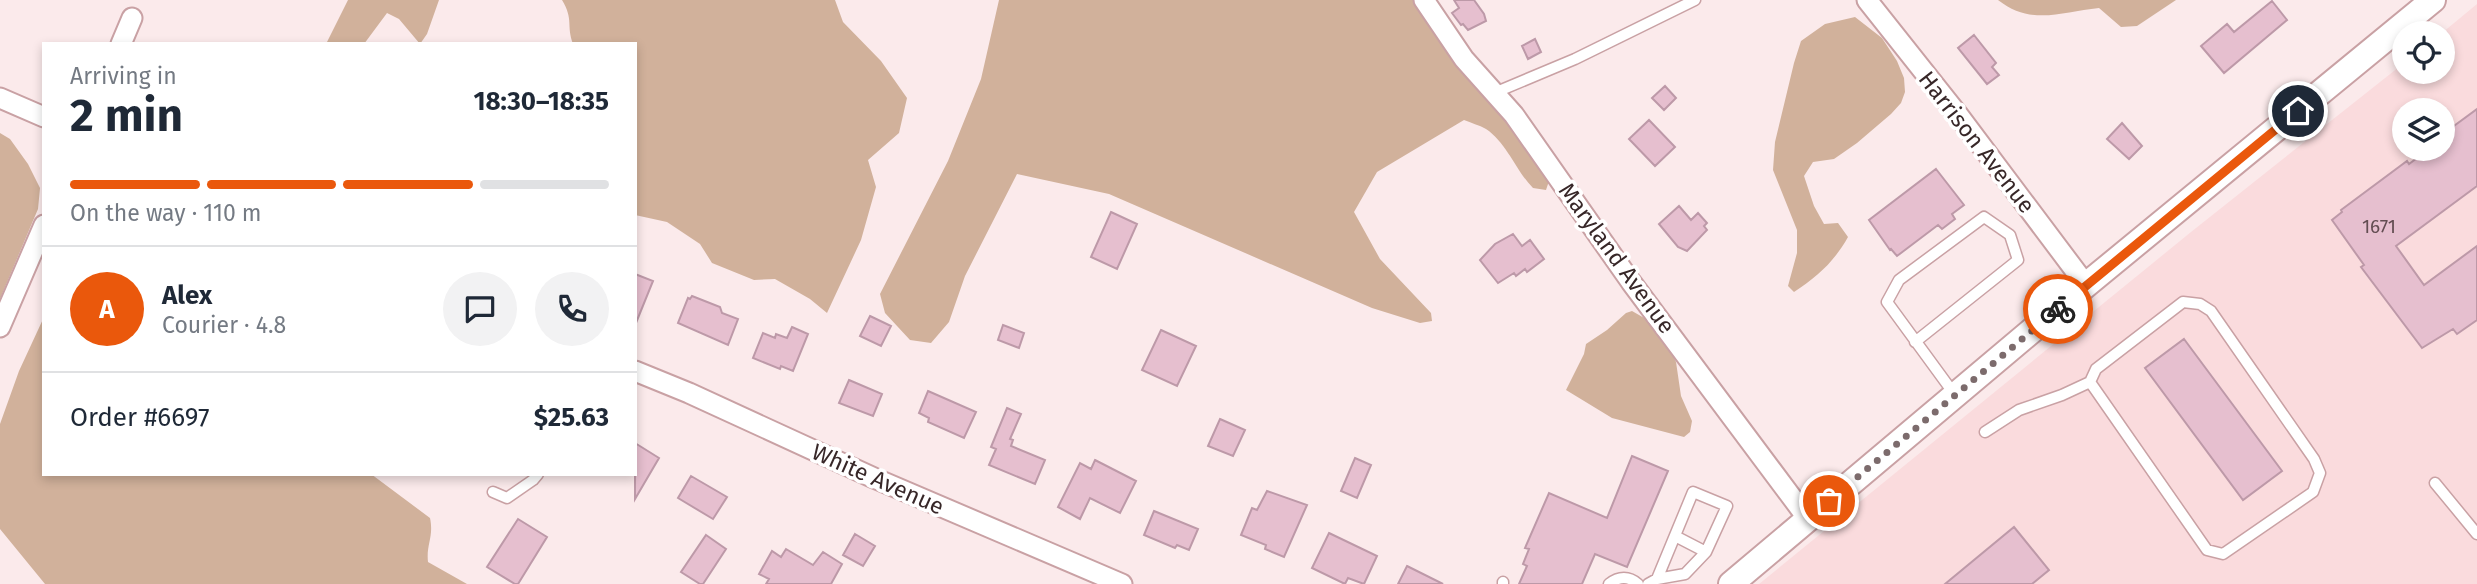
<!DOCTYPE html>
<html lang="en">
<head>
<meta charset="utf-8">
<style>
  :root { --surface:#fff; --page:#f2f2f3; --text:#1f2937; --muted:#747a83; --line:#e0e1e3; --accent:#ea580c }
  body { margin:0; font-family:"Fira Sans",sans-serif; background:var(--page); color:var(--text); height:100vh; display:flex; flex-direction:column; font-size:26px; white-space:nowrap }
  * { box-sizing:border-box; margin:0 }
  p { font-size:23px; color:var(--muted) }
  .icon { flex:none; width:38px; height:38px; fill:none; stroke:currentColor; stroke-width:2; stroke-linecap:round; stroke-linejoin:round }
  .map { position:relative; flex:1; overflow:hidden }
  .sheet { position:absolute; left:42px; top:42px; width:595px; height:434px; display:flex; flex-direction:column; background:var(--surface); border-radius:0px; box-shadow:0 4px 10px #0003 }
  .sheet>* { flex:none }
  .buttons { position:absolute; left:2392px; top:21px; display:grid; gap:14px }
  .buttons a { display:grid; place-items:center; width:63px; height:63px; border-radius:50%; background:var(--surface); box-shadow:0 4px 10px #0003; font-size:35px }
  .pin { position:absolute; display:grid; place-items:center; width:60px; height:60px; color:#fff; margin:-30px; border:4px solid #fff; border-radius:50%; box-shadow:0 2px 7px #0007 }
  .courier { position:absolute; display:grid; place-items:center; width:70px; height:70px; margin:-35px; border:5px solid #ea580c; border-radius:50%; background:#fff; color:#222; box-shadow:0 2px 9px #0007 }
  .summary em { font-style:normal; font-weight:700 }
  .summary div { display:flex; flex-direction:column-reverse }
  .summary { display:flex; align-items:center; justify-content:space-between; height:119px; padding:0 28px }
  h1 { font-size:46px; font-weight:700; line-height:52px }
  .bar { display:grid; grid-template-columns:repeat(4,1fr); gap:10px 7px; align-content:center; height:84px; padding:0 28px }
  .bar i { height:9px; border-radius:5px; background:var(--line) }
  .bar .selected { background:var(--accent) }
  .bar p { grid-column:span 4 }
  .line { display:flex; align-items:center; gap:18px; padding:0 28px; border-top:2px solid var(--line) }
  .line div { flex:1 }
  .round { display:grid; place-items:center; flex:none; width:74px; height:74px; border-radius:37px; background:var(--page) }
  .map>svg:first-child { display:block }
</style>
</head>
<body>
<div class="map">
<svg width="2477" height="584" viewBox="0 0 2477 584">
  <rect width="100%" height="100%" fill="#fbeaeb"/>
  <!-- built -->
  <path fill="#fadbdd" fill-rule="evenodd" d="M2477 4V584H1759L2191 232 2404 63V72H2443L2442 33ZM2404 110H2443V149H2404Z"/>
  <!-- forest -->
  <path fill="#d1b19b" d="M348 0H439L427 34 420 44 399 19 387 13 364 44H326Z
    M562 0H835L843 22 881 61 907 98 899 133 868 160 876 187 861 240 827 313 810 299 775 279 754 280 712 263 700 244 667 222 635 215V44H573C566 25 574 20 562 0Z
    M999 0H1413L1500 108 1549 181 1546 190 1533 188C1516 171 1507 143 1486 129 1479 125 1471 123 1464 120L1377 172 1354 212 1380 259 1431 313 1432 321 1420 323 1372 308 1109 194 1017 174 965 276 949 322 931 343 910 340 885 313 880 294 948 161 981 79Z
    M1998 0H2176L2137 26 2121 27 2099 8C2061 12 2031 26 1998 0Z
    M1855 17 1882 38 1897 61 1904 78 1905 92 1901 103 1891 114 1857 143 1834 159 1813 162 1804 176 1814 206 1824 224 1838 223 1848 237C1834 262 1817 277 1794 292L1788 286 1797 253V230L1773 170 1775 142 1794 63 1801 41 1825 24Z
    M0 133 10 139 28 164 40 188 38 209 0 299Z
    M1632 311 1646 319 1667 341 1676 362 1681 396 1692 421 1690 432 1684 437 1612 418 1566 390 1584 354 1586 344 1607 330 1626 313Z
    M44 317V474H371L430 518C434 537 426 544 428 562L467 584H45L0 529V424L19 371Z"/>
  <!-- building -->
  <path fill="#e6bfcf" stroke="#bd99a8" stroke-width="2" d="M1454 0H1474L1484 14 1486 21 1468 30 1463 24 1461 25 1452 13 1459 8Z
    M2272 1 2287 20 2224 73 2201 46 2227 24 2234 32Z
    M1974 35 1996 63 1992 67 1999 75 1987 84 1958 48Z
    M1535 39 1541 52 1528 59 1522 46Z
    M1665 86 1676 98 1664 110 1652 98Z
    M2477 109V186L2396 246 2424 285 2477 246V320L2457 334 2453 329 2422 348 2361 267 2364 265 2332 220 2342 212 2341 210 2407 161 2409 164 2429 149H2443V134Z
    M1649 120 1675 147 1655 166 1629 139Z
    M2122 123 2142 146 2129 159 2107 139Z
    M1936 169 1964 205 1952 214 1955 219 1942 229 1938 225 1897 256 1891 249 1890 250 1869 220Z
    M1679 206 1691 220 1698 213 1707 223 1704 226 1707 230 1687 251 1678 247 1659 224Z
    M1111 212 1137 224 1117 269 1091 257Z
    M1513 234 1522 246 1530 240 1544 259 1527 272 1525 269 1516 276 1514 273 1498 283 1480 260 1495 244Z
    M635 274 653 281 636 323H635Z
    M692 296 720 307 722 313 738 319 728 345 678 323 688 298 690 299Z
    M870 316 891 326 881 346 860 336Z
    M1003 325 1024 333 1019 348 998 340Z
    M792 327 808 334 793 371 781 366 780 369 753 358 763 333 775 338 776 334 787 338Z
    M1161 330 1196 346 1177 386 1142 370Z
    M2184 339 2282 471 2243 500 2145 368Z
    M849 380 882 394 873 416 839 403Z
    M928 391 976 412 964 438 928 422 929 418 919 413Z
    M1007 408 1021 414 1010 439 1013 440 1011 446 1045 460 1035 484 989 465 996 449 991 447Z
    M1220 419 1245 430 1233 456 1208 446Z
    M635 443 659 458 635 499Z
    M1632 456 1668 471 1627 567 1595 554 1582 584H1519L1527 566 1523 564 1529 549 1525 548 1549 493 1607 518Z
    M1355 458 1371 465 1357 498 1341 491Z
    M1095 460 1136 481 1120 513 1090 498 1080 519 1058 507 1080 463 1091 469Z
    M691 476 727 497 713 519 678 498Z
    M1267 491 1307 505 1284 557 1265 549 1266 545 1241 535 1252 508 1257 510Z
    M1154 511 1198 529 1189 550 1177 545 1175 548 1144 535Z
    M518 519 547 537 518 584H515L487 567Z
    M2014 527 2049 570 2032 584H1945Z
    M1329 533 1377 556 1364 584 1348 578 1345 584 1312 568Z
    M855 534 875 546 863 566 843 555Z
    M706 535 726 549 703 584H700L681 572Z
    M786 549 813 565 823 552 842 564 831 584H766L769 579 759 574 772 551 781 557Z
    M1407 566 1443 584H1398Z"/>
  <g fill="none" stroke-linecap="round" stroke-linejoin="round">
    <defs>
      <path id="service" d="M1494 93 1575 59 1695 0
        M1915 342 2018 260 2010 235 1984 217 1899 280 1887 302 1955 395
        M1985 432 2019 410 2062 395 2090 382 2207 550 2223 554 2313 492 2320 473 2314 459 2211 311 2200 304 2183 302 2096 369 2090 382
        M2435 483 2477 534
        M493 492 507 498 533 480 538 474
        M1675 536 1706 552
        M1503 584V582
        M1609 584C1619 576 1629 576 1638 584
        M1648 584 1657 579 1693 492 1727 506 1706 552 1685 574 1657 579"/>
      <path id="minor" d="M1424 0 1464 59 1514 115 1631 282 1808 519
        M1867 0 1959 116 2086 285
        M121 44 132 18
        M0 98 44 117
        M0 327 44 225
        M635 371 689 393 874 478 1122 584"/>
      <path id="tertiary" d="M1731 584 2086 285 2433 0"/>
    </defs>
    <!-- service casing -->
    <use href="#service" stroke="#c9a1a4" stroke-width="13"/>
    <!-- minor casing -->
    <use href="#minor" stroke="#c9a1a4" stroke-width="23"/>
    <!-- tertiary casing -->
    <use href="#tertiary" stroke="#c9a1a4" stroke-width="28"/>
    <!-- service -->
    <use href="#service" stroke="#fff" stroke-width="10"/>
    <!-- minor -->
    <use href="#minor" stroke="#fff" stroke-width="19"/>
    <!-- tertiary -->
    <use href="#tertiary" stroke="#fff" stroke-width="24"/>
  </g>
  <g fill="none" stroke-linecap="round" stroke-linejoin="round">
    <!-- done -->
    <path stroke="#7c6b6c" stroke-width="7" stroke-dasharray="0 12.6" d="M1829 501 2058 309"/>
    <!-- route -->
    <path stroke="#ea580c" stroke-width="9" d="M2058 309 2298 111"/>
  </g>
  <g text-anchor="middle" stroke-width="7" stroke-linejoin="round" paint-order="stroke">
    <!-- number labels -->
    <g font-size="19" fill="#634d52">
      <text x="2379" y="233">1671</text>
    </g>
    <!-- street labels -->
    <g font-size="23" fill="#372728" stroke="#fff">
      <text transform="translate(1977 142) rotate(52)" y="8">Harrison Avenue</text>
      <text transform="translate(1617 258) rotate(54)" y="8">Maryland Avenue</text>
      <text transform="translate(878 479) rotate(24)" y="8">White Avenue</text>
    </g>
  </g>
</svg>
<div class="buttons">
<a><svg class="icon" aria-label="locate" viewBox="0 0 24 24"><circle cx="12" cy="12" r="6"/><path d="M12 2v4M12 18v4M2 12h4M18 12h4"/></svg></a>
<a><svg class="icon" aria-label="layers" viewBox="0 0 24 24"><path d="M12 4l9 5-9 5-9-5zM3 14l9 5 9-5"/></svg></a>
</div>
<div class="pin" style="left:1829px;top:501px;background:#ea580c"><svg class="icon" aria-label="bag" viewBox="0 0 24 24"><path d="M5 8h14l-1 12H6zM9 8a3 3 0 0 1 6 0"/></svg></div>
<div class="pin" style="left:2298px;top:111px;background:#1f2937"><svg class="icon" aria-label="home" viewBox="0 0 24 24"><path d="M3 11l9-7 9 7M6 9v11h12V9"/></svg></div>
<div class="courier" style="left:2058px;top:309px"><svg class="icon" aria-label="bike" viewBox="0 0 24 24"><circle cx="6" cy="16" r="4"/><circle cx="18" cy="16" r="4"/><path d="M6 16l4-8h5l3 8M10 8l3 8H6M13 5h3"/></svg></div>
<section class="sheet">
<div class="summary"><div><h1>2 min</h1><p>Arriving in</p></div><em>18:30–18:35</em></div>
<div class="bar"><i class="selected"></i><i class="selected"></i><i class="selected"></i><i></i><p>On the way · 110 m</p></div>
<div class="line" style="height:126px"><b class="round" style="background:var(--accent);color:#fff">A</b><div><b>Alex</b><p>Courier · 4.8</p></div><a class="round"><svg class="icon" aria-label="chat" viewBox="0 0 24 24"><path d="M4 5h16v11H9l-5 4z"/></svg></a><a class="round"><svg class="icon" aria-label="phone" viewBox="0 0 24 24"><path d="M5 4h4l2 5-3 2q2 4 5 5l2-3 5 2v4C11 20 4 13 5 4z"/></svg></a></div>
<div class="line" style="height:91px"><div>Order #6697</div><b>$25.63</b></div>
</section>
</div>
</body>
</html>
